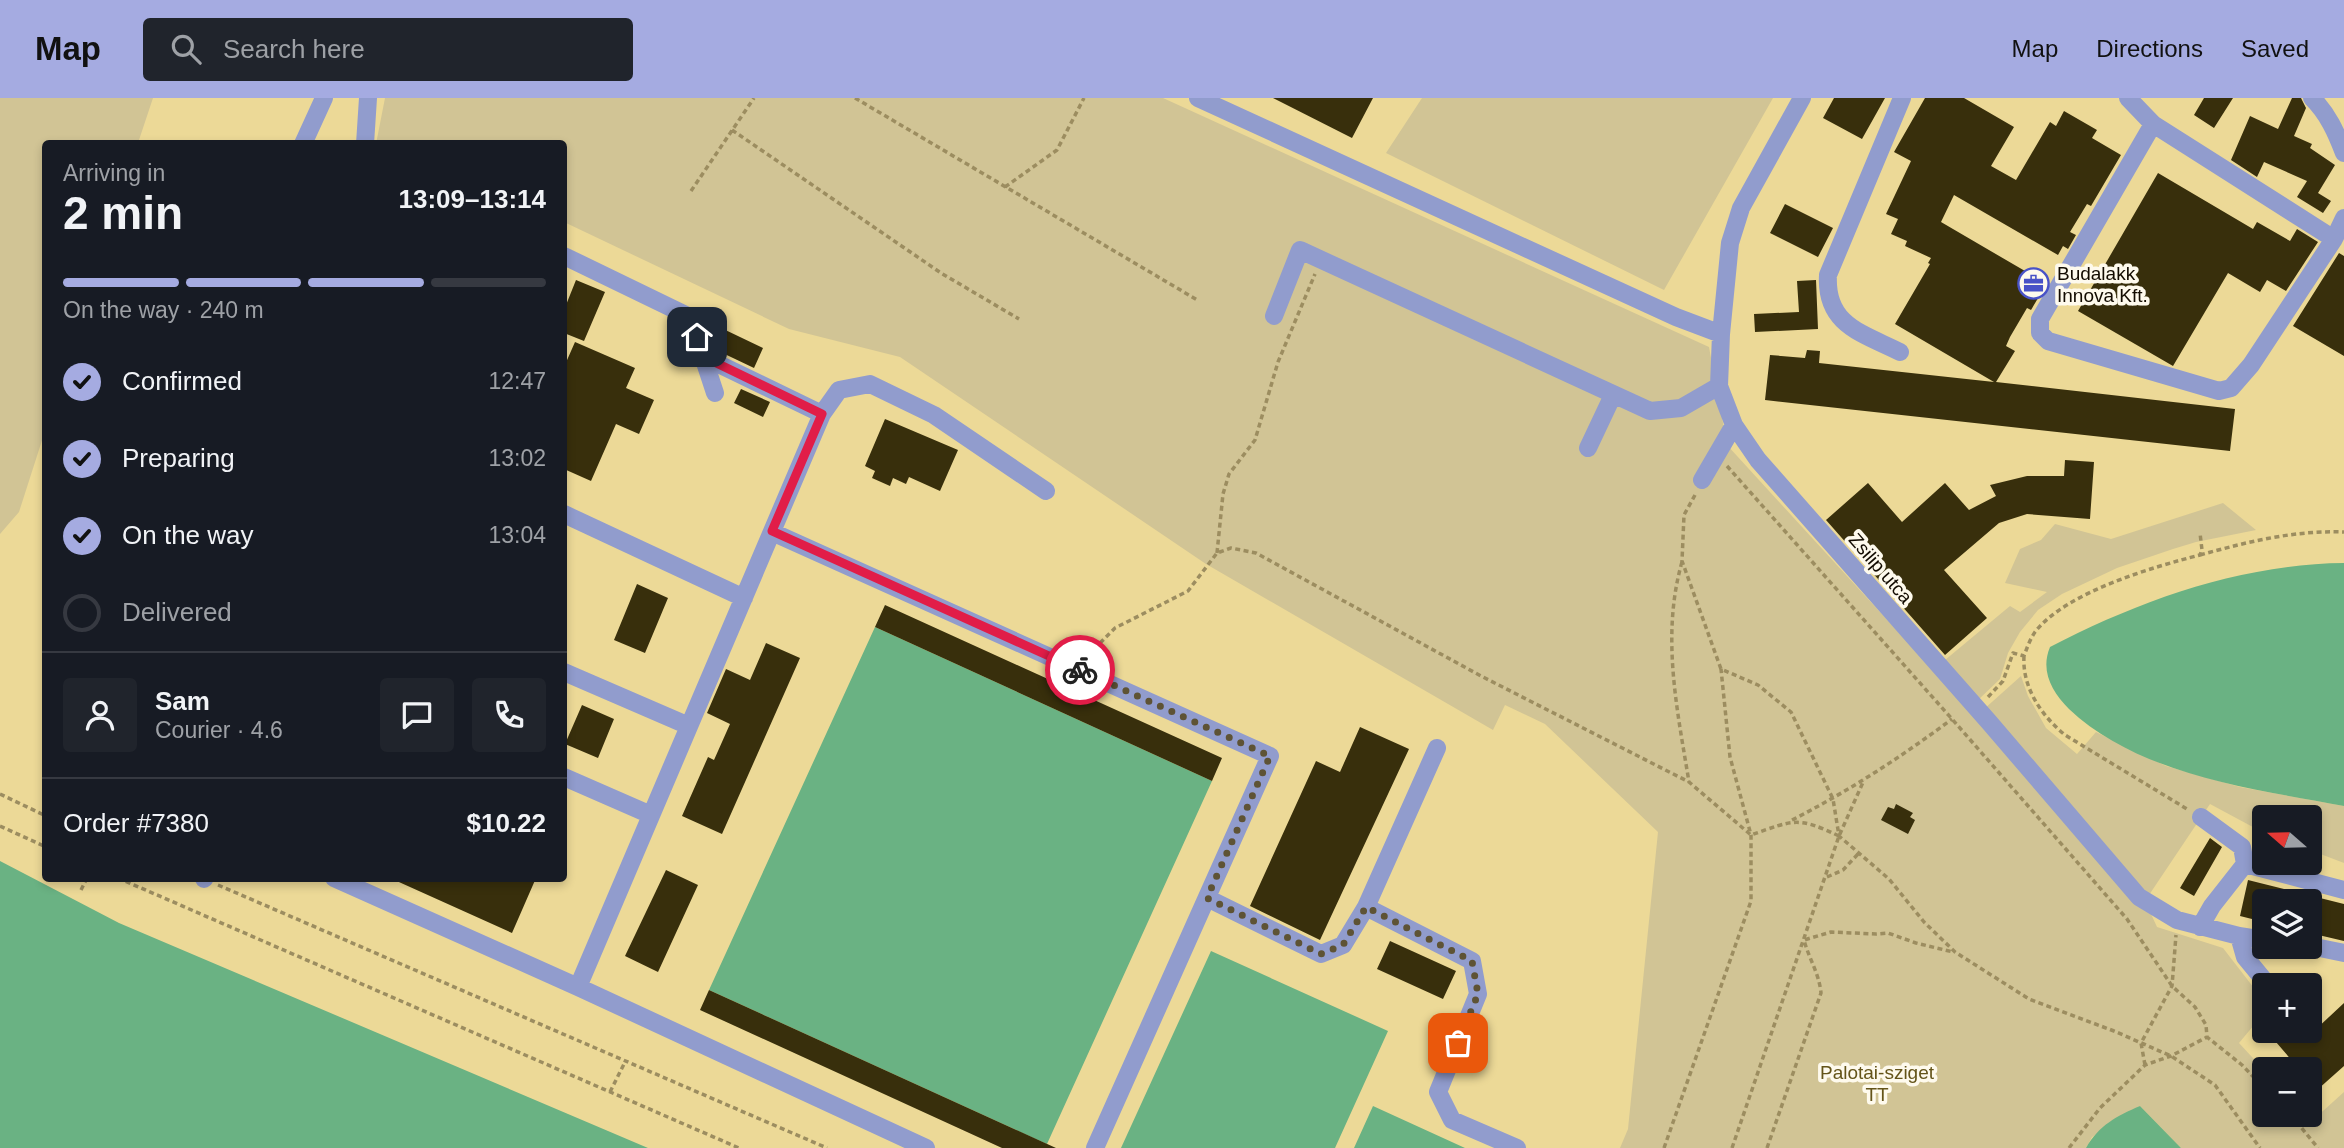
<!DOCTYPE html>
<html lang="en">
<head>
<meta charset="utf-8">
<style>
  :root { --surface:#171b24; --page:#20242c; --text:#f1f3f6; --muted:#9ea1a6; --line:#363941; --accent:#a5abe1 }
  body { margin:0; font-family:Helvetica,sans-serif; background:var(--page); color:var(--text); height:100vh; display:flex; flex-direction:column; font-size:26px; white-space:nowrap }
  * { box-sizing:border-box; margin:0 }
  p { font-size:23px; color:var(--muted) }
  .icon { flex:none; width:38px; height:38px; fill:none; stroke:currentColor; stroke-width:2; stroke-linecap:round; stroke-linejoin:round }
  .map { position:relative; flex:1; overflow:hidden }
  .panel { position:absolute; left:42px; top:42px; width:525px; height:742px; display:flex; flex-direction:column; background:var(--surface); border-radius:7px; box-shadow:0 4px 10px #0003 }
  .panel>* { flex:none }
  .needle { width:46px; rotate:290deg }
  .tools { position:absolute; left:2252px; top:707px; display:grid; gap:14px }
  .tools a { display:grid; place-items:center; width:70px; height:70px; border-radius:7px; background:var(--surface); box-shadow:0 4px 10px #0003; font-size:35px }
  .pin { position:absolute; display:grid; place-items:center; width:60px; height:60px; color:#fff; margin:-30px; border-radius:14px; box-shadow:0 4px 10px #0006 }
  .courier { position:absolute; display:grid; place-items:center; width:70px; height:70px; margin:-35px; border:5px solid #e11d48; border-radius:50%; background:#fff; color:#222; box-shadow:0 2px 9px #0007 }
  .head em { font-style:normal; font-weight:700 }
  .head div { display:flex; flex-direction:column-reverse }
  .head { display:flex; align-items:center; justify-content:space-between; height:119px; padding:0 21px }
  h1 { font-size:46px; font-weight:700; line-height:52px }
  .bar { display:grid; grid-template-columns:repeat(4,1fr); gap:10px 7px; align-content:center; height:84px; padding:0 21px }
  .bar i { height:9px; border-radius:5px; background:var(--line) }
  .bar .on { background:var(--accent) }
  .bar p { grid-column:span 4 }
  .line { display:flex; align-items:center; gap:18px; padding:0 21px; border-top:2px solid var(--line) }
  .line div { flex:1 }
  .round { display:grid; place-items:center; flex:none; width:74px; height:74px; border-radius:7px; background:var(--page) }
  ol { padding:0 21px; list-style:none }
  li { display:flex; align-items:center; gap:21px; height:77px }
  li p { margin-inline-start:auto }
  li .icon { padding:7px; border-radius:50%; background:var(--accent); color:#111; stroke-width:4 }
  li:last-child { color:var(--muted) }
  li i { width:38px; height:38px; border:4px solid var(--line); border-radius:50% }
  header { display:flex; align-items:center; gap:42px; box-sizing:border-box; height:98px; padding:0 35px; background:var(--accent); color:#111 }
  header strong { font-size:33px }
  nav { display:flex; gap:38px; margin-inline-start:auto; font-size:24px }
  .search { width:490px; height:63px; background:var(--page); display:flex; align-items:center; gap:18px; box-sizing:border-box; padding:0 24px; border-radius:7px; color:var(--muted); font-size:26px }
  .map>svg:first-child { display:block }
</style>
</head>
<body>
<header>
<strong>Map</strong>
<div class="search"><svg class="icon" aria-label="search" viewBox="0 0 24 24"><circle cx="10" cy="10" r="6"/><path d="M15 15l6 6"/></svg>Search here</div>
<nav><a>Map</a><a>Directions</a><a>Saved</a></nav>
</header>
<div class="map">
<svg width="2344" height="1050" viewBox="0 0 2344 1050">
  <rect width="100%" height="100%" fill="#ecd997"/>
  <!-- green -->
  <path fill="#d1c495" d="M0 0H153L138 45 46 46 45 333 19 414 0 436Z
    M385 0H1163L1709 249 1727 347 1933 572 2010 508 2020 514 2047 494 2005 485 2020 451 2041 442 2055 426 2111 441 2223 405 2256 432 2196 444 2173 451 2117 470 2062 496 2038 512 2020 534 2008 555 2000 581 1976 604 1983 612 2021 578 2028 598 2046 630 2077 656 2096 634 2166 668 2240 689 2344 708V765L2310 752V719H2264V735L2210 706 2145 803 2157 829 2223 850 2264 903V915L2239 945 2264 972V1017H2307L2313 1022 2344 994V1050H2181L2140 1008 2092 1039 2086 1050H1620L1628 1031 1658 734 1545 626 1505 607 1493 632 1206 466 900 259 789 231 564 124V46H376Z
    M1422 0H1773L1664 192 1386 55Z"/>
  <!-- water -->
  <path fill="#6ab283" d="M2344 465V708C2253 691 2139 677 2069 611 2052 594 2040 573 2050 549 2140 502 2241 466 2344 465Z
    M875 529 1212 683 1047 1046 709 892Z
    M0 763 119 825 648 1050H0Z
    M1211 853 1388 933 1335 1050H1121Z
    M1373 1008 1465 1050H1354Z
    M2140 1008 2181 1050H2086C2099 1027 2117 1018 2140 1008Z"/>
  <!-- building -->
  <path fill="#382f0c" d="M1273 0H1373L1352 40Z
    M1834 0H1885L1862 41 1823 20Z
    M1925 0H1964L2014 29 1991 68 2016 82 2050 24 2056 28 2064 13 2097 32 2092 40 2121 57 2091 108 2087 106 2070 134 2076 137 2068 151 2063 148 2058 157 1954 97 1941 124 2042 183 2040 187 2044 190 2031 212 2027 210 2010 239 2006 248 2015 253 1996 284 2235 311 2230 353 1765 302 1770 257 1805 260 1807 252 1820 253 1819 265 1994 284 1895 226 1930 166 1928 165 1931 160 1905 148 1907 143 1891 136 1898 121 1886 116 1911 63 1894 54Z
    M2204 0H2233L2214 30 2194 17Z
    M2292 0H2301L2306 10 2294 38 2312 46 2310 50 2335 67 2318 95 2331 103 2323 115 2297 99 2307 83 2264 64 2257 79 2231 62 2250 18 2278 31Z
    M2158 75 2253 131 2257 124 2290 143 2297 131 2318 144 2286 193 2267 182 2260 194 2228 175 2173 268 2078 213Z
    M1785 106 1833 130 1818 159 1770 135Z
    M2339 155 2344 158V258L2293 228Z
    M576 182 605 194 584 243 564 235V212Z
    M1816 182 1818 231 1755 234 1754 216 1799 214 1797 183Z
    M717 228 763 250 754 270 712 250 710 243Z
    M575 244 635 270 626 290 654 302 639 336 616 326 591 383 564 371V269Z
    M741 291 770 304 763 319 734 305Z
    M885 321 958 352 940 393 909 379 906 386 893 380 890 388 872 380 875 373 865 368Z
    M2065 362 2094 364 2090 421 2027 416 1999 425 1944 472 1987 520 1945 557 1826 422 1868 385 1902 424 1945 385 1969 412 1996 398 1990 387 2027 378H2064Z
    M637 486 668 500 645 555 614 542Z
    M885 507 1222 660 1212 683 875 529Z
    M766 545 800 560 722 736 682 718 708 659 714 662 730 626 707 615 726 571 750 582Z
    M582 607 614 621 598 660 565 646Z
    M1360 629 1409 651 1320 842 1250 808 1316 663 1340 674Z
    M1896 706 1913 715 1910 719 1915 722 1908 736 1881 722 1888 709 1894 711Z
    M2210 740 2222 749 2194 798 2180 790Z
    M666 772 698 787 658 874 625 858Z
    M390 780H536L512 835Z
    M2248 782 2344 806V843L2310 835V803H2264V824L2240 818Z
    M1390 843 1456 873 1443 901 1377 871Z
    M709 892 1056 1050H1002L700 912Z
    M2344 905V968L2317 992 2310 984V971H2299L2276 944 2289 933H2314Z"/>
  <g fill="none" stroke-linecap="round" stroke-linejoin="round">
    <!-- path -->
    <path stroke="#9c8d60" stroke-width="3.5" stroke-dasharray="5 3.5" stroke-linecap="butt" d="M855 0 1199 203
      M732 32 941 175 1019 221
      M1005 89 1057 52 1084 0
      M691 93 754 0
      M1727 368 1952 621 2127 821 2172 888 2195 909 2206 927 2207 939 2242 967 2264 990
      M1695 397 1684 417 1682 463 1721 571 1758 587 1791 614 1833 701 1839 738 1889 781 1924 824 1955 854 2029 901 2114 933 2171 958 2215 987 2260 1050
      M1217 455 1223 396 1229 376 1255 342 1278 264 1315 176
      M2200 457C2247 444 2294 432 2344 434
      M1682 464C1661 537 1677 611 1689 684L1751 737C1794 722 1797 718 1839 738
      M1088 557 1115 530 1188 493 1217 455 1231 450 1256 455 1481 578 1689 684
      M2024 558C2022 590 2042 618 2065 637L2187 711
      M1988 599 2003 583 2013 555 2024 558C2027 550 2030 541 2035 534 2066 494 2153 469 2200 457L2202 452 2200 435
      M0 696 46 718
      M1792 722C1849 693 1901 659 1952 621
      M0 728 46 749
      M1827 779 1843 772 1858 756
      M118 780 739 1050
      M218 787 827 1050
      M81 792 87 780
      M2145 967 2141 945 2172 888 2176 837
      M610 994 626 962
      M2291 1017 2318 1050
      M1664 1050 1751 803V737L1730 659 1721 571
      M1732 1050 1839 738 1864 682
      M1767 1050 1821 895C1819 875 1809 861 1804 842L1831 834 1876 836 1888 835 1916 845 1953 854
      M2069 1050 2100 1010 2145 967 2171 958 2207 939"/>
    <!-- minor -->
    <path stroke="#919ccd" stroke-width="18" d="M1198 0 1676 219 1721 236
      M1802 0 1741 110 1730 145 1721 236 1719 288 1734 327 1758 362 1989 624 2139 799 2177 822 2239 838 2264 842
      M2128 0 2153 26 2334 141
      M2312 0C2328 16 2336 34 2344 55
      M2153 26 2040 221V235L2048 243 2219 293 2231 290 2251 267 2334 141 2344 120
      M303 46 324 0
      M365 46 368 0
      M564 158 690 219 715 295
      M1274 218 1300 152 1650 313 1681 310 1719 288
      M1900 254C1862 235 1825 227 1828 177L1902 0
      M704 259 822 316
      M1588 350 1613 297
      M1702 382 1734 327
      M564 416 744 500
      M772 434 1270 658 1095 1050
      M564 574 689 628
      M564 679 651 717
      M2201 719 2242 749 2245 766
      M334 780 578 889 926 1050
      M204 781 205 780
      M1207 800 1321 856 1343 847 1366 809 1437 650
      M1366 809 1472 863 1478 896 1438 994 1452 1022 1517 1050
      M2200 829 2212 808 2245 766 2344 792
      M2239 838 2245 859 2268 887
      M2310 848 2344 855
      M578 889 822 316 839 292 870 286 934 317 1046 393"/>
  </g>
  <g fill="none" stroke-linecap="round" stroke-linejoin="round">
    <!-- done -->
    <path stroke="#5e5335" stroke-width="7" stroke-dasharray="0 12.6" d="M1080 572 1270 658 1207 800 1321 856 1343 847 1366 809 1472 863 1478 896 1458 945"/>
    <!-- route -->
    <path stroke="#e11d48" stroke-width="9" d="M697 239 704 259 822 316 772 433 1080 572"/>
  </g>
  <!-- icons -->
  <defs>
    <symbol id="office-ring" viewBox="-11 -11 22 22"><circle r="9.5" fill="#fefaed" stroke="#4852c7" stroke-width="1.5"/><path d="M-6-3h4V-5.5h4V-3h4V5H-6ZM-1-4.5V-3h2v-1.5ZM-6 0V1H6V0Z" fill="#4852c7"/></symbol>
  </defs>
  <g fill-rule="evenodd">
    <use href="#office-ring" x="2016" y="168" width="35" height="35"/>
  </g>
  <g text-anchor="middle" stroke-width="7" stroke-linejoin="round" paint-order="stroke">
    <!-- poi labels -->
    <g font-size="19" fill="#120b00" stroke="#fefaed" text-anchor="start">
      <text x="2057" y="182">Budalakk<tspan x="2057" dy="22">Innova Kft.</tspan></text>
    </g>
    <!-- street labels -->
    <g font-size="19" fill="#120b00" stroke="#fefaed">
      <text transform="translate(1881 470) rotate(49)" y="7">Zsilip utca</text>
    </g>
    <!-- park labels -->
    <g font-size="19" fill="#645419" stroke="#fefaed">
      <text x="1877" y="981">Palotai-sziget<tspan x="1877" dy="22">TT</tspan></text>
    </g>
  </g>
</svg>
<div class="tools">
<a><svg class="needle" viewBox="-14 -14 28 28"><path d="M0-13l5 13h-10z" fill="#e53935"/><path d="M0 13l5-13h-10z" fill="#9ea1a6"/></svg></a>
<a><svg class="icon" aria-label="layers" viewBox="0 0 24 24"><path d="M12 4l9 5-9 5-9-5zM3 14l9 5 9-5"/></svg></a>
<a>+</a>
<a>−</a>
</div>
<div class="pin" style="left:1458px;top:945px;background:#ea580c"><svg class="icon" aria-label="bag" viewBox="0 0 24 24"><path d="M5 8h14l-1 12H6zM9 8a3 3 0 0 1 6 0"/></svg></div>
<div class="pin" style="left:697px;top:239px;background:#1f2937"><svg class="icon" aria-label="home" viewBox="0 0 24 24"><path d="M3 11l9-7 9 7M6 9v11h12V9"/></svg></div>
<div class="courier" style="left:1080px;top:572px"><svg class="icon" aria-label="bike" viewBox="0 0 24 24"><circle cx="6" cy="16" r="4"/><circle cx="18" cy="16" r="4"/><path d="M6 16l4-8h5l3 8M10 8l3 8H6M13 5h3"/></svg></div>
<section class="panel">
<div class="head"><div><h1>2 min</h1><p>Arriving in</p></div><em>13:09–13:14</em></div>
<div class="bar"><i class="on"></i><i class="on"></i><i class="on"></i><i></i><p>On the way · 240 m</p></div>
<ol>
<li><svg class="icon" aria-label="check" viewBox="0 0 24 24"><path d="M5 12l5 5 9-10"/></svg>Confirmed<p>12:47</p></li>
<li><svg class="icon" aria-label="check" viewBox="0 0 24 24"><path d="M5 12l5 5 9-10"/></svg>Preparing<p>13:02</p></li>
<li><svg class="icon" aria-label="check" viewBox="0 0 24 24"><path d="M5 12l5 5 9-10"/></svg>On the way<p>13:04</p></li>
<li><i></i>Delivered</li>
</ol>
<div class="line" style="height:126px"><a class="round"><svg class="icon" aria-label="person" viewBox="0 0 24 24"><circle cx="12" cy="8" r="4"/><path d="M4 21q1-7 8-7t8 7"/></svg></a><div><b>Sam</b><p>Courier · 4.6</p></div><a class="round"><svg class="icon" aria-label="chat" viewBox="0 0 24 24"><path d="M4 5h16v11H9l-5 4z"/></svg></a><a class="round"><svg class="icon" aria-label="phone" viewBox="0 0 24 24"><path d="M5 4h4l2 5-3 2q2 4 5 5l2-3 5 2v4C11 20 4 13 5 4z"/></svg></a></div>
<div class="line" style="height:91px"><div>Order #7380</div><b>$10.22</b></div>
</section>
</div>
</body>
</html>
